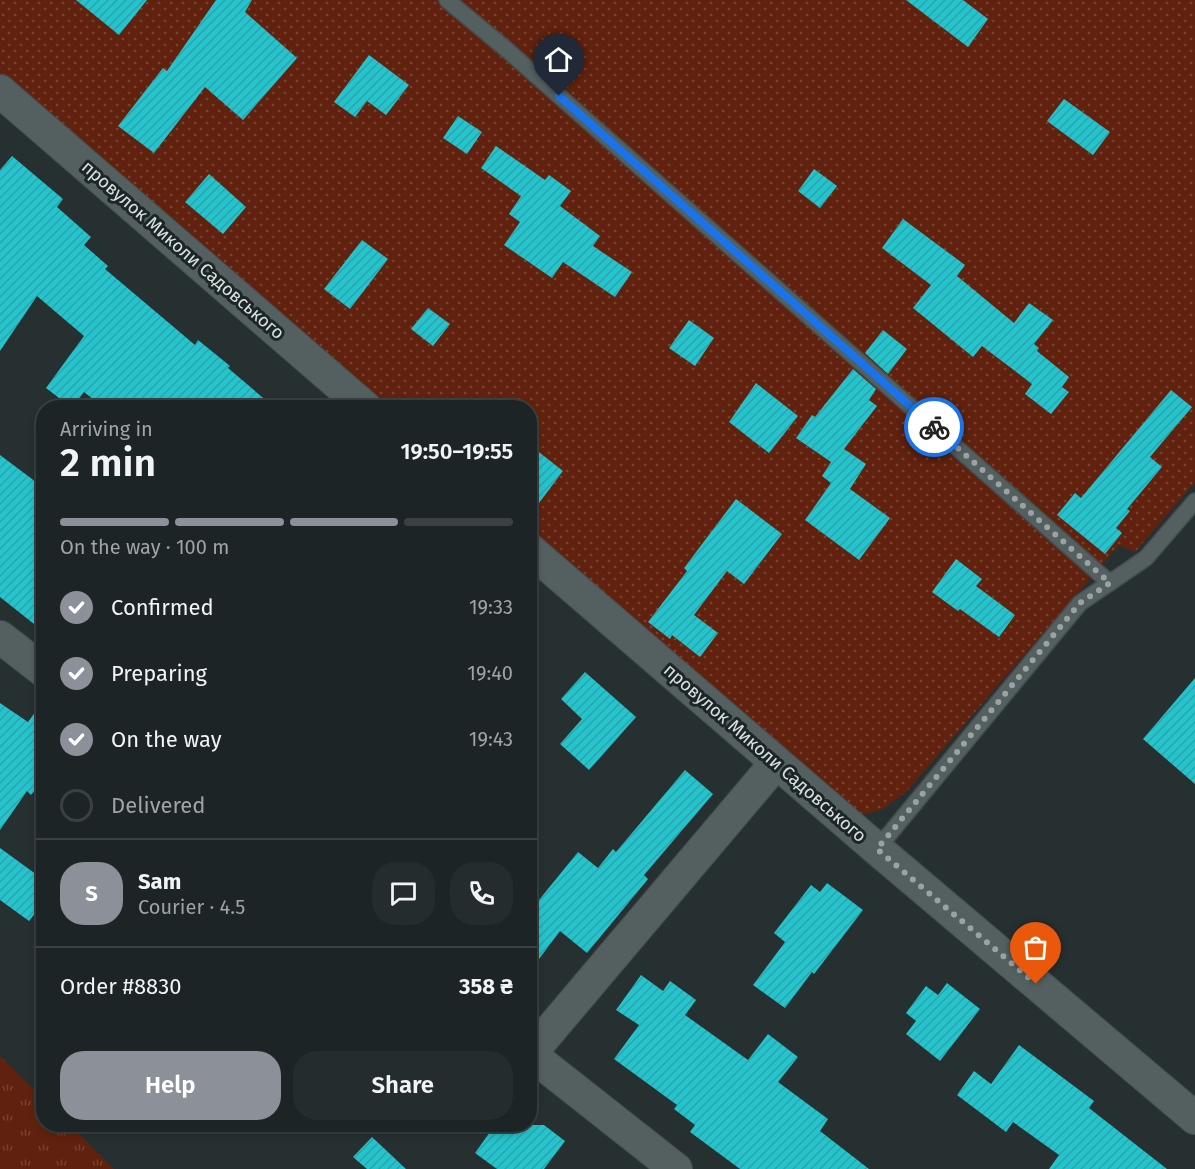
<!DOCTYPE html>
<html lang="en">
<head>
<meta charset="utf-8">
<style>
  :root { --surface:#1d2425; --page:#252c2d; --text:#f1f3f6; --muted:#a0a4a7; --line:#3b4142; --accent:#8c9099 }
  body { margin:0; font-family:"Fira Sans",sans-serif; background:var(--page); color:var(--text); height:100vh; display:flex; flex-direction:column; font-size:22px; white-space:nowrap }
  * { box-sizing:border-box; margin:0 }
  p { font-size:20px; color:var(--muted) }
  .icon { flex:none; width:33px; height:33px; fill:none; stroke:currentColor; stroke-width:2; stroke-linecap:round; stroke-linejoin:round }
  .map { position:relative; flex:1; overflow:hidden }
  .details { position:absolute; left:36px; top:400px; width:501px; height:732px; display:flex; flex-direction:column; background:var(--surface); border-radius:24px; box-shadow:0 3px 9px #0003,0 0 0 2px var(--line) }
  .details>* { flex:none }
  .pin { position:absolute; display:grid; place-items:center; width:51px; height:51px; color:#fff; margin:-62px -26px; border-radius:50% 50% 50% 0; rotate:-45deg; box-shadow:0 0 6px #0007 }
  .pin .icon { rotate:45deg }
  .courier { position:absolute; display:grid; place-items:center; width:60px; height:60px; margin:-30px; border:4px solid #1a73e8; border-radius:50%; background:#fff; color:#222; box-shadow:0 2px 8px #0007 }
  .overview em { font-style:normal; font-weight:600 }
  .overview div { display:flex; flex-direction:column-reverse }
  .overview { display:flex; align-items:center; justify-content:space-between; height:102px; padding:0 24px }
  h1 { font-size:39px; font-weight:600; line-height:45px }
  .bar { display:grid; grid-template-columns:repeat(4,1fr); gap:9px 6px; align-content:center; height:72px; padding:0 24px }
  .bar i { height:8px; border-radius:4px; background:var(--line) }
  .bar .on { background:var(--accent) }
  .bar p { grid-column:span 4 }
  .line { display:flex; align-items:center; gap:15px; padding:0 24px; border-top:2px solid var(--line) }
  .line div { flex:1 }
  .round { display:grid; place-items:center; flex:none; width:63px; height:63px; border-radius:24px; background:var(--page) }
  ol { padding:0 24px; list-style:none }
  li { display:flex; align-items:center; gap:18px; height:66px }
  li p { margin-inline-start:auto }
  li .icon { padding:6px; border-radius:50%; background:var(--accent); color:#fff; stroke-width:4 }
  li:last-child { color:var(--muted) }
  li i { width:33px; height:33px; border:3px solid var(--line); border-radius:50% }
  .primary-button { display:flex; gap:12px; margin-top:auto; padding:12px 24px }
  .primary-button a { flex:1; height:69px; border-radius:24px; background:var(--accent); color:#fff; font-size:24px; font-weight:600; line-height:69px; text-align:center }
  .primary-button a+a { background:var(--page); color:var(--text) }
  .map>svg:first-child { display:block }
</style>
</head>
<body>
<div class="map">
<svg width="1195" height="1169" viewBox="0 0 1195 1169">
  <defs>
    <pattern id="grass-tufts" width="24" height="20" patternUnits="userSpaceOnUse" patternTransform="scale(1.5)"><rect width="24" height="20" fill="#60220e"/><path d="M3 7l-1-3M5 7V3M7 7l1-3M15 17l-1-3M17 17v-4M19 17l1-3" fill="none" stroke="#764231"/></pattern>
    <pattern id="garden-dots" width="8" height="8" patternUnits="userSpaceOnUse" patternTransform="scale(1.5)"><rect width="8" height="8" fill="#60220e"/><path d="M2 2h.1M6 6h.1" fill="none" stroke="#764231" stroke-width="1.8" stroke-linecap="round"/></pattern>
    <pattern id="building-hatch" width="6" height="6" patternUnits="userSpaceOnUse" patternTransform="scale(1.5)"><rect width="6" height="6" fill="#25c4cd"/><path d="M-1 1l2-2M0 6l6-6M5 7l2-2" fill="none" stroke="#2ca4aa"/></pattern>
  </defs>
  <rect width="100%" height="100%" fill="#273031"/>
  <!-- grass -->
  <path fill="url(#grass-tufts)" d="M0 1056 43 1099 44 1125H70L114 1169H0Z"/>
  <!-- garden -->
  <path fill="url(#garden-dots)" d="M0 0H1195V482L1135 552 1119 545 906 792 883 809 862 815 841 804 530 536V408H382L0 79Z"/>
  <!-- building -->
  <path fill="url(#building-hatch)" d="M76 0H147L119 35Z
    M216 0H252L245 12 297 58 243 120 205 87 154 153 118 126 163 68 167 71Z
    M906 0H963L988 19 968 47Z
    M369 55 409 85 386 115 367 101 355 117 334 102Z
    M1064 99 1110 132 1093 155 1047 121Z
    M458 116 482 132 467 154 443 138Z
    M496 146 545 180 549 175 571 191 560 206 600 236 593 246 632 272 615 297 563 262 552 278 504 245 520 222 509 214 521 196 481 168Z
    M12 156 63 199 57 207 91 237 84 245 108 266 105 269 195 345 198 340 230 366 228 368 275 408H104L84 392 72 408 46 388 84 336 37 296 0 351V170Z
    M814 169 837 186 820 208 798 191Z
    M209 174 246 207 223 234 185 202Z
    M903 219 965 265 957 276 1014 323 1029 303 1053 320 1034 344 1039 348 1037 351 1069 377 1062 387 1069 392 1051 414 1025 394 1032 384 982 346 973 357 913 308 931 285 882 248Z
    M362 240 388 259 350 309 324 289Z
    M428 308 450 324 433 346 411 329Z
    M689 320 714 338 695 366 669 348Z
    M883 330 907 349 888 374 865 353Z
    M853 369 876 389 869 400 877 406 844 449 866 464 850 489 890 518 859 560 805 520 831 483 822 476 831 462 796 438 812 415 815 417Z
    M756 383 798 416 769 453 729 422Z
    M1171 390 1192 407 1150 457 1162 467 1127 509 1130 511 1116 528 1122 533 1105 554 1057 515 1075 493 1081 498Z
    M530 445 563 471 530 515Z
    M0 455 44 488V632L0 597Z
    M736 499 782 534 744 584 727 571 694 615 718 633 700 657 672 635 670 639 648 622 687 571 684 568Z
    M956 559 982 579 976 586 1015 615 999 637 960 609 958 611 932 592Z
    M585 672 636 717 589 770 560 744 582 719 561 699Z
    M1195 678V784L1143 739Z
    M44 700V778L31 795 27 791 0 830V703L28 722Z
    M685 770 713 794 644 875 648 879 587 953 560 931 530 971V911L578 852 598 868 613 849 616 852Z
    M0 848 44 880V902L29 921 0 900Z
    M827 883 863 910 814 974 812 972 785 1008 753 985 785 942 774 933 811 885 820 892Z
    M641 975 663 991 670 981 696 1000 685 1015 748 1060 768 1034 798 1057 778 1082 828 1119 820 1131 869 1169H740L690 1132 695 1125 674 1109 677 1105 614 1059 639 1025 616 1010Z
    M947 983 980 1009 940 1061 906 1034 916 1021 906 1013 926 986 938 995Z
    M1019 1045 1094 1101 1089 1108 1167 1169H1049L1059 1155 1013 1122 1006 1132 957 1095 974 1071 991 1084Z
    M495 1125H544L565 1141 544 1169H497L475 1153Z
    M372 1137 406 1169H367L353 1157Z"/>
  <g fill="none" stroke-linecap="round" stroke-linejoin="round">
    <defs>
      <path id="service" d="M447 0 506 49 1110 583
        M877 849 1080 603 1146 558 1195 501"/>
      <path id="minor" d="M0 91 366 408
        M530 550 877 849 1195 1118
        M0 637 44 671
        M530 1054 776 763
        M530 1054 676 1169"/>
    </defs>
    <!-- service casing -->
    <use href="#service" stroke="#444c4d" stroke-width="18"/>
    <!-- minor casing -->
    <use href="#minor" stroke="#444c4d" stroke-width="34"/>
    <!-- service -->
    <use href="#service" stroke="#545f5f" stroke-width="15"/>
    <!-- minor -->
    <use href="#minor" stroke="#545f5f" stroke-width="32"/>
  </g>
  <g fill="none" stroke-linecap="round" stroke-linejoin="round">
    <!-- done -->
    <path stroke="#9ba2a3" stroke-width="6" stroke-dasharray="0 10.8" d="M934 427 1110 583 1080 603 877 849 1036 984"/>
    <!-- route -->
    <path stroke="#1a73e8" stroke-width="8" d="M559 96 934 427"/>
  </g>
  <g text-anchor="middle" stroke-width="6" stroke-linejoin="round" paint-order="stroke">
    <!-- street labels -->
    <g font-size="18" fill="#dae0e0" stroke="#1d2627">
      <text transform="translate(183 250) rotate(41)" y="6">провулок Миколи Садовського</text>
      <text transform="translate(765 753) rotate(41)" y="6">провулок Миколи Садовського</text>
    </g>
  </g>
</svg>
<div class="pin" style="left:1036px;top:984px;background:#ea580c"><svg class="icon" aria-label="bag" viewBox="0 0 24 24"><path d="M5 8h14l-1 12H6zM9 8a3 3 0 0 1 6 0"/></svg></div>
<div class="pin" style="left:559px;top:96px;background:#1f2937"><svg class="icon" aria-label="home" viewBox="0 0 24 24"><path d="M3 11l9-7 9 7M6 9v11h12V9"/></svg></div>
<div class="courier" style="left:934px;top:427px"><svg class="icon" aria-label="bike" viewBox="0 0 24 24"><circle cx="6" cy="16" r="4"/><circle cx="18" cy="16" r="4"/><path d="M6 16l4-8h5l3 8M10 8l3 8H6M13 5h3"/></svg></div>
<section class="details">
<div class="overview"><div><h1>2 min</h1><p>Arriving in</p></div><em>19:50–19:55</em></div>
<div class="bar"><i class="on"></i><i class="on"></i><i class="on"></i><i></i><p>On the way · 100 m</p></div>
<ol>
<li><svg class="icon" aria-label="check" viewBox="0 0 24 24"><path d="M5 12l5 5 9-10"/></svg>Confirmed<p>19:33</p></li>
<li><svg class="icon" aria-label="check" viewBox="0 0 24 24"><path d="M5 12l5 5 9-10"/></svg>Preparing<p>19:40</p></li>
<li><svg class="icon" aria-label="check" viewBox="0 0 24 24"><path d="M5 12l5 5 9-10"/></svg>On the way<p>19:43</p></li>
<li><i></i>Delivered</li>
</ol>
<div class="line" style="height:108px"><b class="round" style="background:var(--accent);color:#fff">S</b><div><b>Sam</b><p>Courier · 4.5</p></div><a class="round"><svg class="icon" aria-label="chat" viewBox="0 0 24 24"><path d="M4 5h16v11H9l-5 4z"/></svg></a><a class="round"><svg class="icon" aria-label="phone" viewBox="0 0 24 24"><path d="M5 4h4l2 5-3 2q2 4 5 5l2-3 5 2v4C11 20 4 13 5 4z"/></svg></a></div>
<div class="line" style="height:78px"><div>Order #8830</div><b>358 ₴</b></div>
<div class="primary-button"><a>Help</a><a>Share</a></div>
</section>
</div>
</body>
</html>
